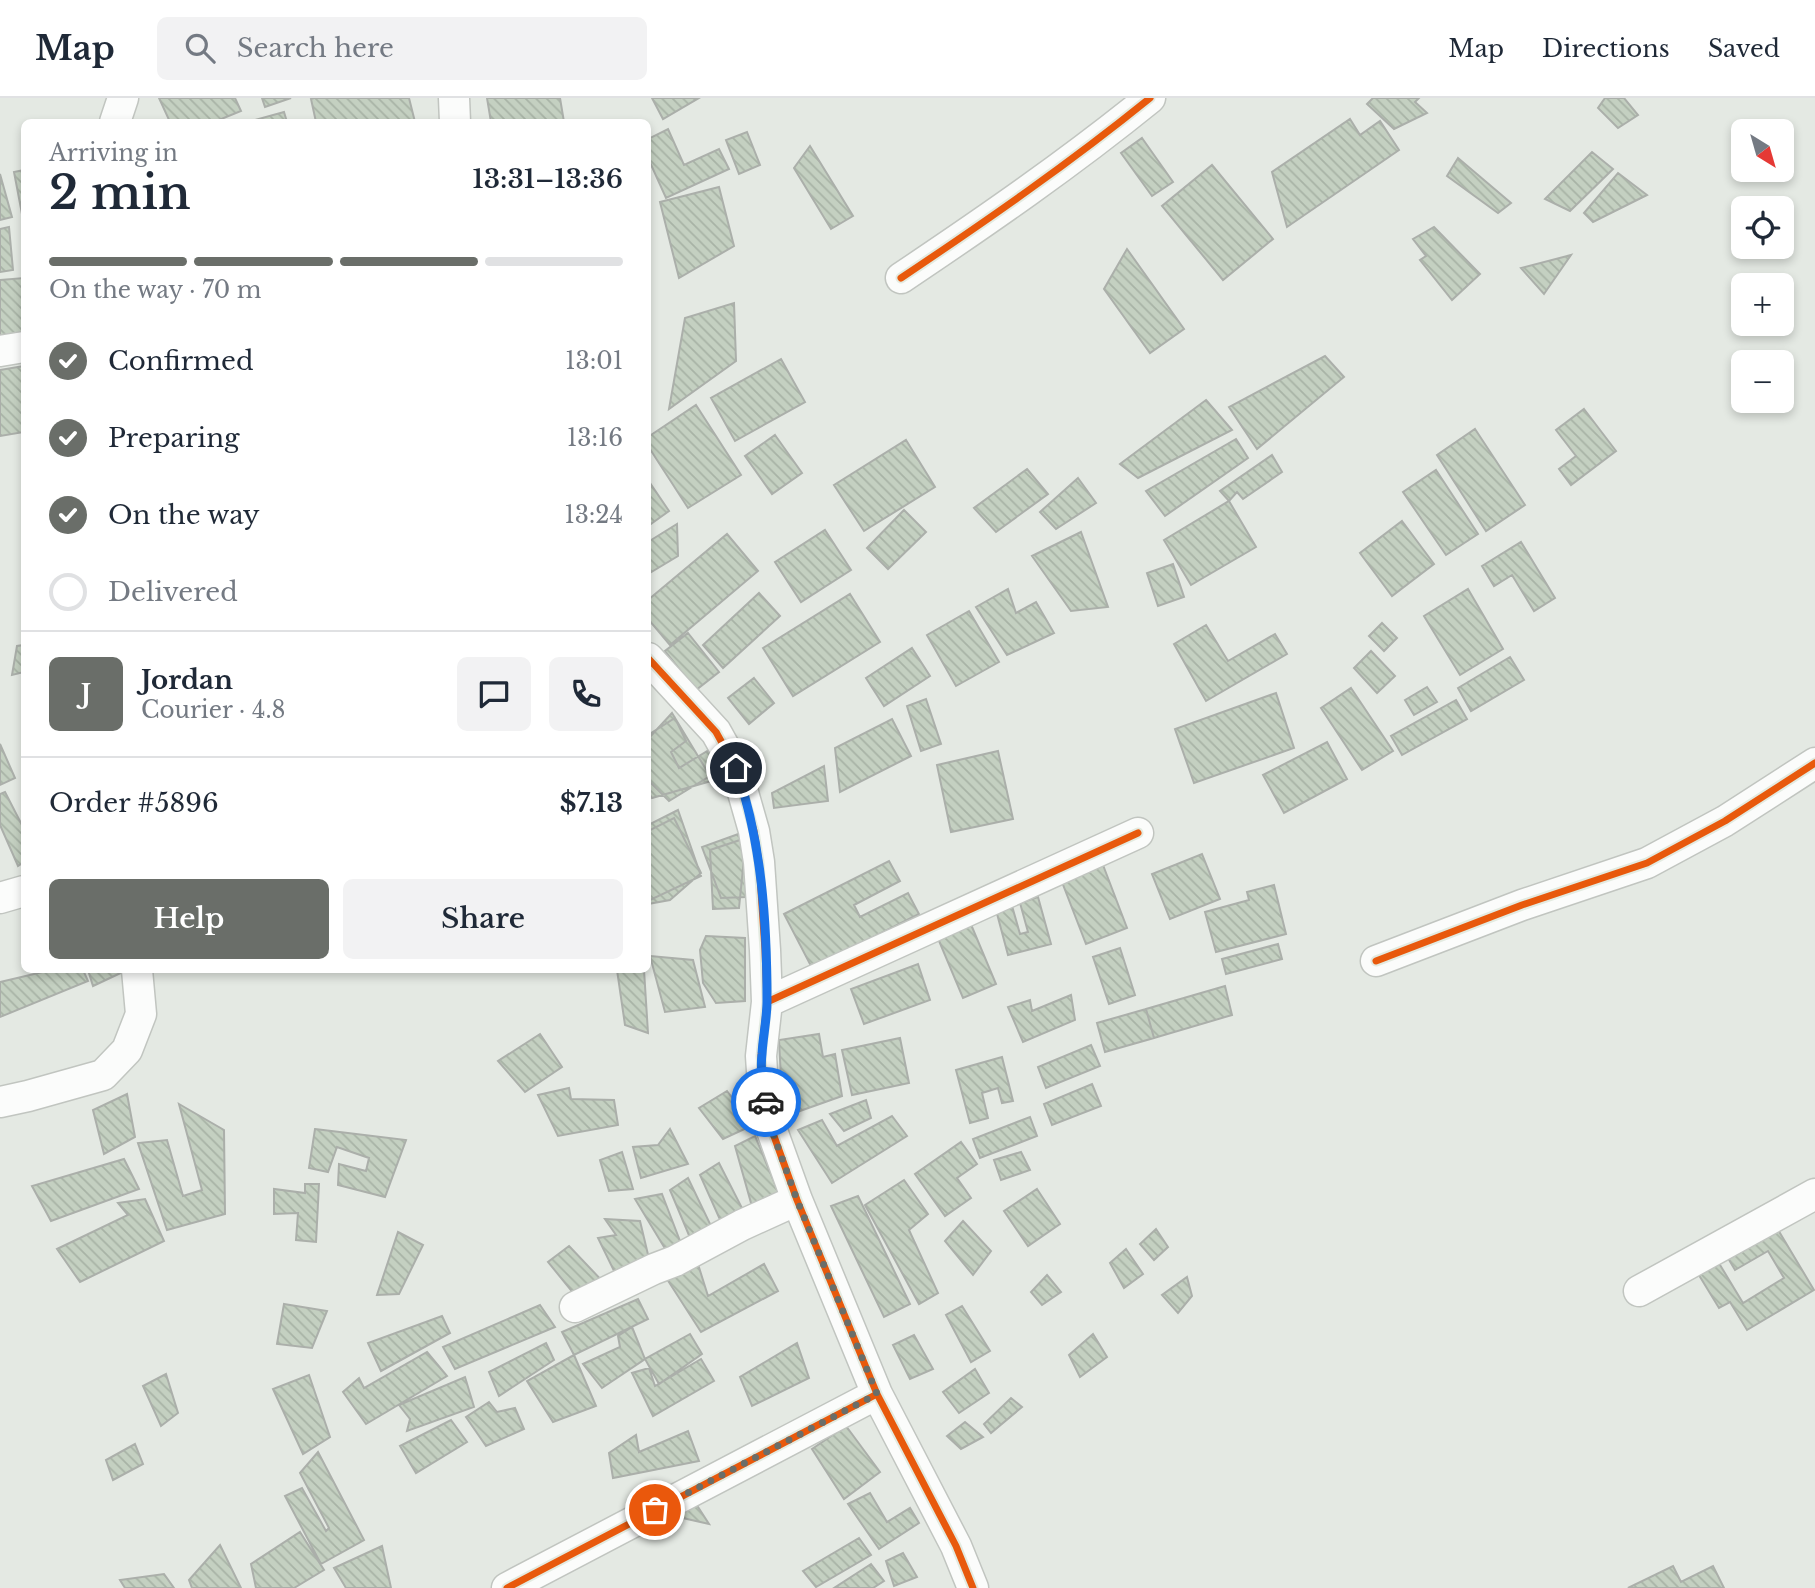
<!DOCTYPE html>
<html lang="en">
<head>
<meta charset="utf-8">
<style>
  :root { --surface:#fff; --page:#f2f2f3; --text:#1f2937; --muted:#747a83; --line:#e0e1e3; --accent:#6a6e69 }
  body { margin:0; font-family:"Libre Baskerville",serif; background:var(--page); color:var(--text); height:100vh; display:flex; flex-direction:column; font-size:26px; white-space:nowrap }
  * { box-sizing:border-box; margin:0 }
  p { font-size:23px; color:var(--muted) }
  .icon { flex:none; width:38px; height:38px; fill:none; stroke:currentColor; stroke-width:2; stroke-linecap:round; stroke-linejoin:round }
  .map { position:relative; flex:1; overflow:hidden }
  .sheet { position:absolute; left:21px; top:21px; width:630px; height:854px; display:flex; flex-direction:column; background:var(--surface); border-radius:10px; box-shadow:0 4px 10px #0003 }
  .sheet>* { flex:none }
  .needle { width:46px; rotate:143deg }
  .fabs { position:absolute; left:1731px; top:21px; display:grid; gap:14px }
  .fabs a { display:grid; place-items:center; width:63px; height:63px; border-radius:10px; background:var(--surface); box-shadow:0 4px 10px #0003; font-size:35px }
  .pin { position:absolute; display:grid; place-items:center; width:60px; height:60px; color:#fff; margin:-30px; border:4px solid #fff; border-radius:50%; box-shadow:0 2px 7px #0007 }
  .courier { position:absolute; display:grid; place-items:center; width:70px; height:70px; margin:-35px; border:5px solid #1a73e8; border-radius:50%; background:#fff; color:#222; box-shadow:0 2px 9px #0007 }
  .overview em { font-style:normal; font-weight:600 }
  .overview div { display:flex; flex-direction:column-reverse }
  .overview { display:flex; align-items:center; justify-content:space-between; height:119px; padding:0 28px }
  h1 { font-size:46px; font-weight:600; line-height:52px }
  .bar { display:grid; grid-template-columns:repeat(4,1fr); gap:10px 7px; align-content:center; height:84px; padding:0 28px }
  .bar i { height:9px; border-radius:5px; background:var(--line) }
  .bar .selected { background:var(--accent) }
  .bar p { grid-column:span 4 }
  .line { display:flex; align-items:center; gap:18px; padding:0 28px; border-top:2px solid var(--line) }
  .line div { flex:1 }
  .round { display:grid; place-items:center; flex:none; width:74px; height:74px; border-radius:10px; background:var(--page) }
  ol { padding:0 28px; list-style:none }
  li { display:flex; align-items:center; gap:21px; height:77px }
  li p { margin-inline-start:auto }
  li .icon { padding:7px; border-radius:50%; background:var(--accent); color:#fff; stroke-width:4 }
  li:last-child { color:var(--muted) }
  li i { width:38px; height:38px; border:4px solid var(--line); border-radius:50% }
  .cta { display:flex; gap:14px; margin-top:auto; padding:14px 28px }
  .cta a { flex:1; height:80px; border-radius:10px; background:var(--accent); color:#fff; font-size:28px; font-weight:600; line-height:80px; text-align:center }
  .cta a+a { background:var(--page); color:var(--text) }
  header { display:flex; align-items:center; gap:42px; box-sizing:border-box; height:98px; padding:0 35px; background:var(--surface); border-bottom:2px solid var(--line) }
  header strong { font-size:33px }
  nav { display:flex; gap:38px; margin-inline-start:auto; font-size:24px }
  .search { width:490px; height:63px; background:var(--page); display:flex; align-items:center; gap:18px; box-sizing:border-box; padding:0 24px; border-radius:10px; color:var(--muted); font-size:26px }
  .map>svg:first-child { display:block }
</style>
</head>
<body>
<header>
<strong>Map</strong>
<div class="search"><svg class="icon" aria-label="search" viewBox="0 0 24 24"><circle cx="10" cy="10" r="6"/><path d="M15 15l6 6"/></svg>Search here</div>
<nav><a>Map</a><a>Directions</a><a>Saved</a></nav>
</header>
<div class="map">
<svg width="1815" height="1490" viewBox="0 0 1815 1490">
  <defs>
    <pattern id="building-back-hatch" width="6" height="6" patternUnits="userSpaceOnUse" patternTransform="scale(1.75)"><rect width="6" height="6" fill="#c4d0c1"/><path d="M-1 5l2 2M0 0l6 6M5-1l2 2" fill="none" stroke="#a8b3a6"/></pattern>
  </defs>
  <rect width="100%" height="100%" fill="#e4e9e3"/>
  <!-- building -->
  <path fill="url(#building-back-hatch)" stroke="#abafaa" stroke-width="2" d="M159 0H235L241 13 214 24H170Z
    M262 0H291L265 9Z
    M314 0H409L415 24H316L311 1Z
    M487 0H560L564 24H491Z
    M652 0H699L663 21Z
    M1373 0H1419L1415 4 1427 15 1394 31 1367 6Z
    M1605 0H1624L1638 17 1618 30 1598 10Z
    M284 14 287 24H248Z
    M1350 21 1360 37 1380 23 1399 52 1287 129 1272 74Z
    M668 31 684 67 719 51 729 71 666 100 648 60V41Z
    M747 34 760 67 739 76 726 42Z
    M1142 40 1173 84 1152 98 1121 55Z
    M810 48 853 118 831 131 794 70Z
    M1592 54 1613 71 1570 113 1545 101Z
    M1458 60 1511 105 1498 115 1447 78Z
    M1212 67 1273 141 1223 182 1162 108Z
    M24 72V116H22L14 74Z
    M1618 75 1647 97 1593 124 1584 115Z
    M0 76 12 119 0 122Z
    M719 89 734 148 679 180 660 104Z
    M9 129 13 172 0 174V131Z
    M1434 129 1480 176 1452 202 1420 162 1426 158 1413 141Z
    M1127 151 1184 231 1150 255 1104 191Z
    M1571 157 1544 196 1521 170Z
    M24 180V243L0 245V182Z
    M734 205 736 263 669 311 685 220Z
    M1325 258 1344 279 1257 351 1229 309Z
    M781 261 805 304 735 343 711 300Z
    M24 268V334L0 338V272Z
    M1206 302 1232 332 1138 380 1120 366Z
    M696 307 741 377 688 410 648 348V339Z
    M1584 311 1616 353 1571 387 1559 371 1576 358 1556 332Z
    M1475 331 1525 407 1486 433 1437 357Z
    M775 337 802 375 772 396 745 358Z
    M1236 341 1248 360 1165 418 1146 393Z
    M906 342 935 389 864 433 834 387Z
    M1272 357 1282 374 1243 401 1237 394 1229 403 1220 393Z
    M1027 371 1048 396 996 434 974 410Z
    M1436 372 1478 436 1446 457 1403 394Z
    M1078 380 1096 405 1056 431 1040 414Z
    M648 382 669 413 648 428Z
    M1229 403 1256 449 1191 487 1164 442Z
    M904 412 926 434 888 471 867 450Z
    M1402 423 1434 466 1392 498 1360 455Z
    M677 426 678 458 648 476V444Z
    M825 432 851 472 801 504 775 464Z
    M1081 434 1108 509 1071 513 1032 458Z
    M727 436 758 473 670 547 648 521V502Z
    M1521 444 1555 500 1534 513 1512 477 1494 488 1482 468Z
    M1173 466 1184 499 1158 508 1147 475Z
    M1008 491 1016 515 1036 504 1054 535 1007 557 976 509Z
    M1468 491 1503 551 1460 577 1424 518Z
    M759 495 780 518 723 570 703 547Z
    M850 496 880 544 793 598 763 550Z
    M969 513 999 564 956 588 927 537Z
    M1382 525 1397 540 1384 553 1369 538Z
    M1206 527 1228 563 1275 536 1287 556 1206 603 1174 546Z
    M688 535 719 574 696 592 665 553Z
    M24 547V574L12 577 17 548Z
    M912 550 930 578 884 608 866 580Z
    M1371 553 1395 578 1377 595 1354 570Z
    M1510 559 1524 582 1471 613 1458 590Z
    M754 580 774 605 749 626 728 600Z
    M1427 589 1437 604 1414 617 1405 602Z
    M1351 590 1393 653 1362 672 1321 610Z
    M1276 595 1294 650 1194 685 1175 631Z
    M926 601 941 646 921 653 907 608Z
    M1456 602 1467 621 1402 657 1391 638Z
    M672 615 710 678 669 703 648 682V641Z
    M675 620 686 643 671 654 679 670 709 652 718 681 652 700 648 694V637Z
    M892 621 911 658 840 694 835 650Z
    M1327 644 1347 681 1284 715 1263 677Z
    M0 646 15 680 0 687Z
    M998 653 1013 721 951 734 937 667Z
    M824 668 828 703 774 710 772 695Z
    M5 694 24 731V764L18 768 0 727V696Z
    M678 712 701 778 648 803V727Z
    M674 720 701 775 670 802 648 806V733Z
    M744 734 746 799 721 800 702 749Z
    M746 740 739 810 713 811 710 752Z
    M1202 756 1220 801 1170 821 1152 776Z
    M889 763 900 783 854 807 860 819 908 795 919 816 812 870 784 816Z
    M1103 767 1127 830 1086 846 1062 784Z
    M1274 787 1286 836 1216 854 1205 814 1249 802 1247 794Z
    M1038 799 1051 846 1008 857 996 812 1012 808 1020 836 1028 834 1020 805Z
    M967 817 996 886 963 900 934 831Z
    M706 838 745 840V903L716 905 703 885 700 852Z
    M1278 846 1282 861 1226 876 1222 861Z
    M1120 850 1135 897 1109 906 1093 859Z
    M650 858 693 862 705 909 665 914Z
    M918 866 930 902 864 926 851 891Z
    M51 872H83L88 883 0 919V884Z
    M88 872H127L93 888Z
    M617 872H644L648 935 625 927Z
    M1225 888 1232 917 1154 940 1146 911Z
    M1071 897 1075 922 1023 944 1008 909 1030 902 1032 913Z
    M1146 911 1154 940 1105 954 1097 925Z
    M540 936 562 969 525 994 498 963Z
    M819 936 823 959 835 956 842 998 783 1019 779 942Z
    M900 940 909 985 852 997 842 952Z
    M1091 947 1100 968 1046 990 1038 969Z
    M1002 959 1013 1003 1002 1005 998 990 982 995 988 1020 970 1025 956 972Z
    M1092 986 1101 1008 1052 1027 1044 1006Z
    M569 990 571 1001 614 1002 618 1027 558 1038 538 997Z
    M727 993 753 1027 723 1041 699 1010Z
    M127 996 135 1039 104 1056 93 1012Z
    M866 1002 871 1020 844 1033 830 1016Z
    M179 1006 224 1032 225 1116 167 1132 138 1045 167 1042 183 1098 202 1092Z
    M892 1018 907 1038 832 1085 798 1032 822 1022 837 1048Z
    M1030 1019 1037 1038 980 1060 973 1041Z
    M315 1031 406 1042 385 1099 338 1087 339 1066 366 1073 369 1060 337 1049 328 1074 309 1070Z
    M670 1031 688 1066 641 1080 633 1049 658 1047Z
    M755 1038 780 1098 753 1112 735 1048Z
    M961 1044 977 1066 957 1080 971 1100 945 1118 915 1076Z
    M622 1054 633 1091 609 1093 600 1062Z
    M1021 1054 1030 1072 1001 1082 994 1062Z
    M124 1061 139 1091 51 1123 32 1088Z
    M719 1065 744 1114 722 1126 700 1077Z
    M688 1080 712 1130 691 1142 670 1092Z
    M904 1082 928 1116 909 1132 938 1195 919 1206 865 1107Z
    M305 1086H319L316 1144 296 1142 298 1115 274 1116V1091L305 1095Z
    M1037 1091 1060 1126 1028 1148 1004 1113Z
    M662 1096 680 1143 672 1162 635 1101Z
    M858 1098 910 1206 884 1219 831 1108Z
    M145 1101 164 1143 80 1184 57 1151 128 1117 118 1105Z
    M605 1121 640 1123 650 1165 618 1181 598 1140 616 1137Z
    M963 1123 991 1153 973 1177 945 1143Z
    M1774 1125 1814 1192 1747 1232 1730 1204 1719 1210 1694 1169 1714 1157 1743 1205 1784 1180 1768 1153 1735 1172 1725 1155Z
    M1156 1131 1168 1149 1154 1162 1140 1146Z
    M398 1134 423 1147 399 1196 377 1197Z
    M569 1148 607 1188 575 1197 548 1164Z
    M1126 1151 1143 1176 1124 1190 1110 1165Z
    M697 1163 708 1198 764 1166 778 1193 701 1234 665 1178Z
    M1047 1177 1061 1194 1042 1207 1031 1194Z
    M1187 1179 1192 1198 1178 1215 1162 1197Z
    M638 1201 648 1221 574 1257 562 1234Z
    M284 1206 327 1213 312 1250 277 1246Z
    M540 1207 555 1229 455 1271 443 1249Z
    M962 1208 990 1253 971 1264 946 1217Z
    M442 1218 450 1235 381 1273 368 1245Z
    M632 1229 645 1261 602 1290 583 1266 620 1249 618 1238Z
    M690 1236 702 1256 659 1286 645 1261Z
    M1093 1236 1107 1259 1080 1279 1069 1257Z
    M914 1237 933 1271 910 1281 893 1247Z
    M546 1245 554 1262 499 1298 489 1274Z
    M797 1245 809 1280 752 1308 740 1279Z
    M427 1254 447 1278 366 1326 343 1294 359 1280 364 1290Z
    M574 1257 596 1308 553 1324 527 1283Z
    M701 1261 714 1283 653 1318 632 1275 649 1270 655 1288Z
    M975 1271 989 1295 959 1315 943 1294Z
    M166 1276 178 1315 161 1328 143 1288Z
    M309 1277 330 1339 303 1356 273 1291Z
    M465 1279 474 1309 407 1333 410 1321 399 1307Z
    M1011 1300 1022 1309 991 1335 984 1326Z
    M489 1304 497 1314 515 1310 524 1331 486 1348 466 1319Z
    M451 1322 467 1344 416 1375 400 1348Z
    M965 1324 983 1339 961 1351 947 1338Z
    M846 1328 880 1374 844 1401 812 1351Z
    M688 1333 699 1363 613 1380 609 1355 636 1337 639 1354Z
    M135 1346 143 1366 113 1382 106 1362Z
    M318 1354 364 1442 321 1466 285 1398 302 1390 326 1433 329 1430 300 1375Z
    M689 1395 709 1426 674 1418Z
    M870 1395 887 1424 910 1410 919 1425 879 1451 848 1406Z
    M300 1434 324 1472 294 1490H256L251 1466Z
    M859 1440 871 1457 816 1489 803 1473Z
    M220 1447 241 1490H192L189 1482Z
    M382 1448 391 1490H346L334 1470Z
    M903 1455 917 1479 894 1488 886 1463Z
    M871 1466 884 1483 873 1490H834Z
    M1673 1468 1681 1484 1713 1468 1724 1490H1628Z
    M164 1476 174 1490H125L120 1482Z"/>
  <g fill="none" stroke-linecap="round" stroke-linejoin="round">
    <defs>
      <path id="minor" d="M454 0 455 24
        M115 24 123 0
        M901 180C986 123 1070 65 1150 0
        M0 253 24 249
        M648 560 716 634 736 670 754 733 759 764 765 852 767 904 761 958 763 988 770 1027 797 1102 877 1296 956 1448 973 1490
        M0 800 24 793
        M1376 863 1522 807 1647 765 1725 723 1815 665
        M767 904 1138 735
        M0 1004 28 998 103 977 127 952 141 916 137 872
        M1639 1193 1815 1096
        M575 1209 654 1171 675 1163 742 1127 797 1102
        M507 1490 877 1296"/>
    </defs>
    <!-- minor casing -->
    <use href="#minor" stroke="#c1c5c0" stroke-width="33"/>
    <!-- minor -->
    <use href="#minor" stroke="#fbfcfb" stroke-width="30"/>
    <defs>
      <path id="cycleway" d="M901 180C986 123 1070 65 1150 0
        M648 560 716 634 736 670 754 733 759 764 765 852 767 904 761 958 763 988 770 1027 797 1102 877 1296 956 1448 973 1490
        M1376 863 1522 807 1647 765 1725 723 1815 665
        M767 904 1138 735
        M507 1490 877 1296"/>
    </defs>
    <!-- cycleway casing -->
    <use href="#cycleway" stroke="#e3ebe1" stroke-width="11"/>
    <!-- cycleway -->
    <use href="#cycleway" stroke="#e8590c" stroke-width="7"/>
  </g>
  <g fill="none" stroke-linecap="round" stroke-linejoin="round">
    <!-- done -->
    <path stroke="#6a6e69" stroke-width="7" stroke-dasharray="0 12.6" d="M655 1412 877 1296 797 1102 770 1027 766 1004"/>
    <!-- route -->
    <path stroke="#1a73e8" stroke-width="9" d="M736 670C762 745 767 824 767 903 767 921 763 938 762 956 760 972 763 988 766 1004"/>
  </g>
</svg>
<div class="fabs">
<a><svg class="needle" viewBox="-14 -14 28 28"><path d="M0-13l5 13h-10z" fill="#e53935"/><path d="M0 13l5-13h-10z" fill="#747a83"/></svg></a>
<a><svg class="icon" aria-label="locate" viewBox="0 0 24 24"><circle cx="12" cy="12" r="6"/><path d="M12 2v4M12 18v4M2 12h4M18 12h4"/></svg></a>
<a>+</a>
<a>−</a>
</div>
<div class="pin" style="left:655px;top:1412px;background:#ea580c"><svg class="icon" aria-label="bag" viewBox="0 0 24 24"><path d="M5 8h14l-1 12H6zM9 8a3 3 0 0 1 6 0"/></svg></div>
<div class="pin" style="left:736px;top:670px;background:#1f2937"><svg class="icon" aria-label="home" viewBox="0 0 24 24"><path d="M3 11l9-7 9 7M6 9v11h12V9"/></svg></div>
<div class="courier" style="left:766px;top:1004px"><svg class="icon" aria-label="car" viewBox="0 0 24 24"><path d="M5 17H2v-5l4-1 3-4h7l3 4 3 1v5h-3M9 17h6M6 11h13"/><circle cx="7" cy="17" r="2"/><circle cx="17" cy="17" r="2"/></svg></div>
<section class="sheet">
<div class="overview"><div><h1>2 min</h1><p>Arriving in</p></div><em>13:31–13:36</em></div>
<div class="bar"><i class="selected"></i><i class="selected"></i><i class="selected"></i><i></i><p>On the way · 70 m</p></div>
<ol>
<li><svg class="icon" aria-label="check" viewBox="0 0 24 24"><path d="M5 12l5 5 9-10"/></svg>Confirmed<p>13:01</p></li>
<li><svg class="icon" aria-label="check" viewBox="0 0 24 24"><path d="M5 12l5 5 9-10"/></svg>Preparing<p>13:16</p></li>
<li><svg class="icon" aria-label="check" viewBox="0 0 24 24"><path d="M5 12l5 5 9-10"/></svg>On the way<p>13:24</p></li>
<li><i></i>Delivered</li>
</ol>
<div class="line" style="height:126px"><b class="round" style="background:var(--accent);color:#fff">J</b><div><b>Jordan</b><p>Courier · 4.8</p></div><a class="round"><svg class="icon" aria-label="chat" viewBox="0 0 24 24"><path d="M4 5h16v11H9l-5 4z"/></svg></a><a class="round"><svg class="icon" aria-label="phone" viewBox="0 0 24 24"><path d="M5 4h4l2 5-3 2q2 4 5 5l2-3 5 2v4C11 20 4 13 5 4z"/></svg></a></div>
<div class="line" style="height:91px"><div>Order #5896</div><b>$7.13</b></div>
<div class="cta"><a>Help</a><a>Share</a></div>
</section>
</div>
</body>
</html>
